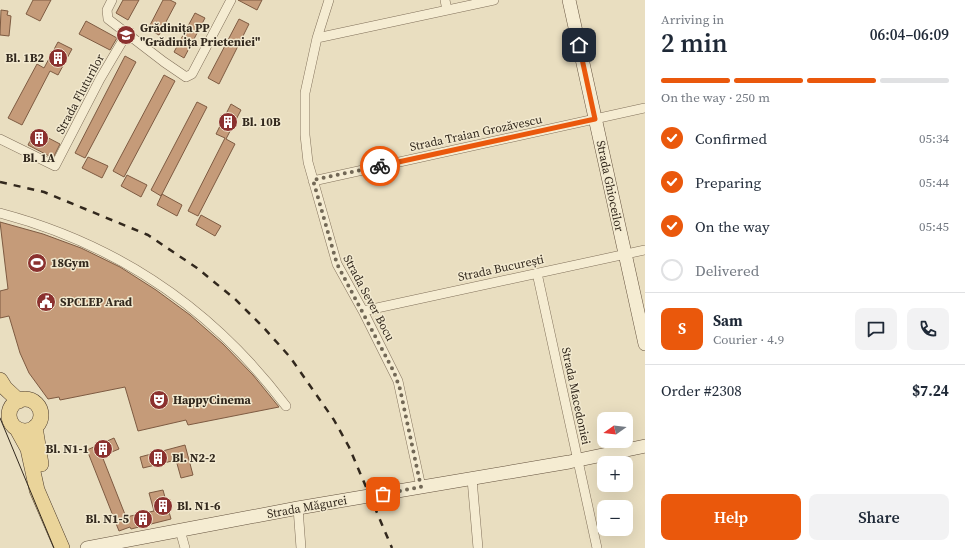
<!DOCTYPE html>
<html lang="en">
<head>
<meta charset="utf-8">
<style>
  :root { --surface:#fff; --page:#f2f2f3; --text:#1f2937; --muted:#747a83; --line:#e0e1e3; --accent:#ea580c }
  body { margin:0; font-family:"Source Serif 4",serif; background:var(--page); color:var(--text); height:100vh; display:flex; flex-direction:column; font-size:15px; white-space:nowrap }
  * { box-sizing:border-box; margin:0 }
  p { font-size:13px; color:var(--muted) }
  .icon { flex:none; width:22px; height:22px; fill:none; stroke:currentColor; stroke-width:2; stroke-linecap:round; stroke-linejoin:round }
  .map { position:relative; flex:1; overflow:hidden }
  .sheet { display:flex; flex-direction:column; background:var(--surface); width:320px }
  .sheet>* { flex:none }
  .needle { width:26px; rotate:256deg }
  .tools { position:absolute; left:597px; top:412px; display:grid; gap:8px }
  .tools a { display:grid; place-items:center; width:36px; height:36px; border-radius:8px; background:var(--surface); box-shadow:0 4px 16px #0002; font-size:20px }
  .pin { position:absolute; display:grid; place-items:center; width:34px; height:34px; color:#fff; margin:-17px; border-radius:8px; box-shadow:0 2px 6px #0006 }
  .courier { position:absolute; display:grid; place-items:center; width:40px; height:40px; margin:-20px; border:3px solid #ea580c; border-radius:50%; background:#fff; color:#222; box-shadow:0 1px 5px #0007 }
  .summary em { font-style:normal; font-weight:600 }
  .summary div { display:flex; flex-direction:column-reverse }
  .summary { display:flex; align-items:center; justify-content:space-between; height:68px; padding:0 16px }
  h1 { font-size:26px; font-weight:600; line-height:30px }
  .bar { display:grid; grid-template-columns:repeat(4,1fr); gap:6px 4px; align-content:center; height:48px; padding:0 16px }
  .bar i { height:5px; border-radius:3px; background:var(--line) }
  .bar .active { background:var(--accent) }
  .bar p { grid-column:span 4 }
  .line { display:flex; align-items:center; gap:10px; padding:0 16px; border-top:1px solid var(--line) }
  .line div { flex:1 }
  .round { display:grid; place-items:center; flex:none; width:42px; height:42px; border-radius:8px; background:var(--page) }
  ol { padding:0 16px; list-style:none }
  li { display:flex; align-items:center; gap:12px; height:44px }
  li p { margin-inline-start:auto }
  li .icon { padding:4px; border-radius:50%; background:var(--accent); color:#fff; stroke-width:4 }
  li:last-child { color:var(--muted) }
  li i { width:22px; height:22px; border:2px solid var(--line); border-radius:50% }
  .button { display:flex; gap:8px; margin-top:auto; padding:8px 16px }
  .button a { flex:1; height:46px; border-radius:8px; background:var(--accent); color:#fff; font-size:16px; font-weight:600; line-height:46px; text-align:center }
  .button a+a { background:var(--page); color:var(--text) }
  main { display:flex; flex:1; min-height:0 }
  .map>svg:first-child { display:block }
</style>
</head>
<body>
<main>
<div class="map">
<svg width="645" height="548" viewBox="0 0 645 548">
  <rect width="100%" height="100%" fill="#e9dec0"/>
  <!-- building -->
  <path fill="#c59b79" stroke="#7e5b42" d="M33 0H51L40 21 26 14Z
    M123 0H139L128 20 116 13Z
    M163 0H170L176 3 159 35 148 29Z
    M238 0H262L257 10Z
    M1 10 8 11 7 15 11 16 9 36 0 35Z
    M195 13 205 18 184 58 174 52Z
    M239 19 249 24 219 84 208 78Z
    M86 21 117 38 110 50 79 34Z
    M58 42 72 49 58 75 50 71 22 125 8 118 37 64 44 68Z
    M125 56 136 62 85 158 75 153Z
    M164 75 175 81 124 177 113 171Z
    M197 102 207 107 161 196 151 190Z
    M231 104 241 110 226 139 235 144 198 216 188 211 225 138 216 134Z
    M35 131 60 144 53 158 28 145Z
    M88 157 108 166 102 178 82 168Z
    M127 175 147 185 141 197 121 186Z
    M162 194 182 205 177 216 157 205Z
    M201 215 221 226 215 236 196 225Z
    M0 222 43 234 81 248 120 267 156 290 190 315 223 344 253 375 279 407 188 425 186 420 138 431 125 387 60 400 59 397 48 399 29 373 20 353 9 316 0 318V291L8 289Z
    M114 438 119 449 102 456 126 517 154 511 149 493 163 490 171 519 131 529 130 527 119 531 87 450Z
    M185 445 193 475 181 478 176 460 143 468 140 457Z"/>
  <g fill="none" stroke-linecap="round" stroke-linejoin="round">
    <defs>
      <path id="street" d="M112 0 107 10 108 19 164 62 186 77 192 74 231 0
        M329 0 317 38 305 93V135L308 162 337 264 363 311 398 381 421 487
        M445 0 447 10
        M317 38 494 0
        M0 139 55 166 100 79 126 35
        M313 181 645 108
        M0 213C117 244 213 309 286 406
        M537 273 597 548
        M363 311 645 250
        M472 479 478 548
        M298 508 301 548
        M180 530 185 548"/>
      <path id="secondary" d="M569 0 645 344
        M87 548 298 508 569 462 645 446"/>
      <path id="primary" d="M0 380 5 388 19 401
        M9 415a16 16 0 1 1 32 0a16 16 0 1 1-32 0Z
        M35 427 41 464
        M17 429 28 449 37 490 62 548"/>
    </defs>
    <!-- street casing -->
    <use href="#street" stroke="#81705a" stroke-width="10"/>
    <!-- secondary casing -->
    <use href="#secondary" stroke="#63513d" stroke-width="14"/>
    <!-- primary casing -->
    <use href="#primary" stroke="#4f3e2e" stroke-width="16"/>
    <!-- street -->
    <use href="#street" stroke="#f5ecd2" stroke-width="9"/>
    <!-- secondary -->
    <use href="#secondary" stroke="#f5ecd2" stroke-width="13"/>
    <!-- primary -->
    <use href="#primary" stroke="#ead49a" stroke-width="15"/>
    <!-- tram -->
    <path stroke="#32281d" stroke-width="1" d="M0 418 54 548"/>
    <!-- rail -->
    <path stroke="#32281d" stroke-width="2.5" stroke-dasharray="7 7" stroke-linecap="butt" d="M0 182 44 192 148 235 197 268 235 299 264 328 290 357 334 420 349 447 392 548"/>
  </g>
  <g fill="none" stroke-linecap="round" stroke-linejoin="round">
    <!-- done -->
    <path stroke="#726856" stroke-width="4" stroke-dasharray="0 7.2" d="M380 166 313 180 337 264 394 372 400 389 421 487 383 494"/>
    <!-- route -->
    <path stroke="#ea580c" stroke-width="5" d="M380 166 595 119 579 45"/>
  </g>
  <!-- icons -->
  <defs>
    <symbol id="school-disc" viewBox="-11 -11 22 22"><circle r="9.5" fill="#8b312f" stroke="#f2e9cf"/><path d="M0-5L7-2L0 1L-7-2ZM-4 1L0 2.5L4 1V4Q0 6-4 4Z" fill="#fff"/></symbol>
    <symbol id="building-disc" viewBox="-11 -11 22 22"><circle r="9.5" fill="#8b312f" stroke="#f2e9cf"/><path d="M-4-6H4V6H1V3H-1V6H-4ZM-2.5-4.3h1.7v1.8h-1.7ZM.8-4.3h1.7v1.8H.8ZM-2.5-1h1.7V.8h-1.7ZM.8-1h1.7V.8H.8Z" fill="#fff"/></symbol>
    <symbol id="stadium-disc" viewBox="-11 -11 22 22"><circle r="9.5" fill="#8b312f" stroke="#f2e9cf"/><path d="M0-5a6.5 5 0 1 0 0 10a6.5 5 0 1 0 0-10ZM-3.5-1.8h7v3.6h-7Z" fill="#fff"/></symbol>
    <symbol id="civic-disc" viewBox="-11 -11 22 22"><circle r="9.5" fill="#8b312f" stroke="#f2e9cf"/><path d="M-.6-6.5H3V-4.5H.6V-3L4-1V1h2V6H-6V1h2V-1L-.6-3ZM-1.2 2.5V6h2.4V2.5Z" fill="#fff"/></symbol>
    <symbol id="theatre-disc" viewBox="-11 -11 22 22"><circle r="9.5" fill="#8b312f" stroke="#f2e9cf"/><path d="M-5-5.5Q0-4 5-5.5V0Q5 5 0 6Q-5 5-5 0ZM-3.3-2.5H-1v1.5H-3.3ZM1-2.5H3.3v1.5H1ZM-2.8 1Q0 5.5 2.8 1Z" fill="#fff"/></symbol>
  </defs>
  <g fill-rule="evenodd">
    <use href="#school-disc" x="115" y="24" width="22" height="22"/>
    <use href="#building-disc" x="47" y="47" width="22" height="22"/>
    <use href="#building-disc" x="217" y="111" width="22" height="22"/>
    <use href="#building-disc" x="28" y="127" width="22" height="22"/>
    <use href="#stadium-disc" x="26" y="252" width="22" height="22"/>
    <use href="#civic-disc" x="35" y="291" width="22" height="22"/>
    <use href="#theatre-disc" x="148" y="389" width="22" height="22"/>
    <use href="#building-disc" x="92" y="438" width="22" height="22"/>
    <use href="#building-disc" x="147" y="447" width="22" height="22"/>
    <use href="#building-disc" x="152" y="495" width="22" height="22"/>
    <use href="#building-disc" x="132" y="508" width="22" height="22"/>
  </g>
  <g text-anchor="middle" stroke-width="3" stroke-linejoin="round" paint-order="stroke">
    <!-- poi labels -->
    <g font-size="12" font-weight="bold" fill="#32281d" stroke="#f2e9cf" text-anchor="start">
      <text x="140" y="32">Grădinița PP<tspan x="140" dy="14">"Grădinița Prieteniei"</tspan></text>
      <text x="44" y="62" text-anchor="end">Bl. 1B2</text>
      <text x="242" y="126">Bl. 10B</text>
      <text x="39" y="162" text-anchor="middle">Bl. 1A</text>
      <text x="51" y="267">18Gym</text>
      <text x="60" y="306">SPCLEP Arad</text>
      <text x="173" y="404">HappyCinema</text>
      <text x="89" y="453" text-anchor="end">Bl. N1-1</text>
      <text x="172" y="462">Bl. N2-2</text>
      <text x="177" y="510">Bl. N1-6</text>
      <text x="129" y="523" text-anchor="end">Bl. N1-5</text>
    </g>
    <!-- street labels -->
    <g font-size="12" fill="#32281d" stroke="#f2e9cf">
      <text transform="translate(80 94) rotate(-62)" y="4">Strada Fluturilor</text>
      <text transform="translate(476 133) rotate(-12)" y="4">Strada Traian Grozăvescu</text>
      <text transform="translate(610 186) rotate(78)" y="4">Strada Ghioceilor</text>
      <text transform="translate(501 268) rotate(-12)" y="4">Strada București</text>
      <text transform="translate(369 298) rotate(62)" y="4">Strada Sever Bocu</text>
      <text transform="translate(576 396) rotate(78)" y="4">Strada Macedoniei</text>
      <text transform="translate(307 507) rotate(-10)" y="4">Strada Măgurei</text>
    </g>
  </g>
</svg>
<div class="tools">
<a><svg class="needle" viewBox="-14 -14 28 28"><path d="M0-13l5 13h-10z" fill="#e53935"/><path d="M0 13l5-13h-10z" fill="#747a83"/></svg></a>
<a>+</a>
<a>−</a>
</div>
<div class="pin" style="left:383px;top:494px;background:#ea580c"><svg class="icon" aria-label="bag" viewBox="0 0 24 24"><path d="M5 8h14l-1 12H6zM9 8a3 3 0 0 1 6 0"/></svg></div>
<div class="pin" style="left:579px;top:45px;background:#1f2937"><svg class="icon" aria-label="home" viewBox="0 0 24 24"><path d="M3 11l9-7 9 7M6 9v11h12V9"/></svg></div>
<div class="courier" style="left:380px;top:166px"><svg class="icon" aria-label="bike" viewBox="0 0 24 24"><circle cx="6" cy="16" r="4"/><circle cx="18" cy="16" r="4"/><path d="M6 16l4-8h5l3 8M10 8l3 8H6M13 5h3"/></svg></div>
</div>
<section class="sheet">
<div class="summary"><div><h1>2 min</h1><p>Arriving in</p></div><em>06:04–06:09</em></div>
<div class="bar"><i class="active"></i><i class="active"></i><i class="active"></i><i></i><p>On the way · 250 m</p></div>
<ol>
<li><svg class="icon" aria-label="check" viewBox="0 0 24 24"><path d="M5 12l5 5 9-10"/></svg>Confirmed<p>05:34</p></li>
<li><svg class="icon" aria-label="check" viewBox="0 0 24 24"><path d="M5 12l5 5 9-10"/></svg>Preparing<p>05:44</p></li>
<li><svg class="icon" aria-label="check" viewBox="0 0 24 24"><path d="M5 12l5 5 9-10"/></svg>On the way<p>05:45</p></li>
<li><i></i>Delivered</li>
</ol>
<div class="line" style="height:72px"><b class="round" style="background:var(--accent);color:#fff">S</b><div><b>Sam</b><p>Courier · 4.9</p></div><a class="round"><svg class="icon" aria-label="chat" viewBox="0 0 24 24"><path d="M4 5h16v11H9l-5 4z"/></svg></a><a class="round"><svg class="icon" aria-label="phone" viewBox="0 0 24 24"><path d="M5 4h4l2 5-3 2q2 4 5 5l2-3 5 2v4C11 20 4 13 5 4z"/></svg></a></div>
<div class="line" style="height:52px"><div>Order #2308</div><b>$7.24</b></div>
<div class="button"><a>Help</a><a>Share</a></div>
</section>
</main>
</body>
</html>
